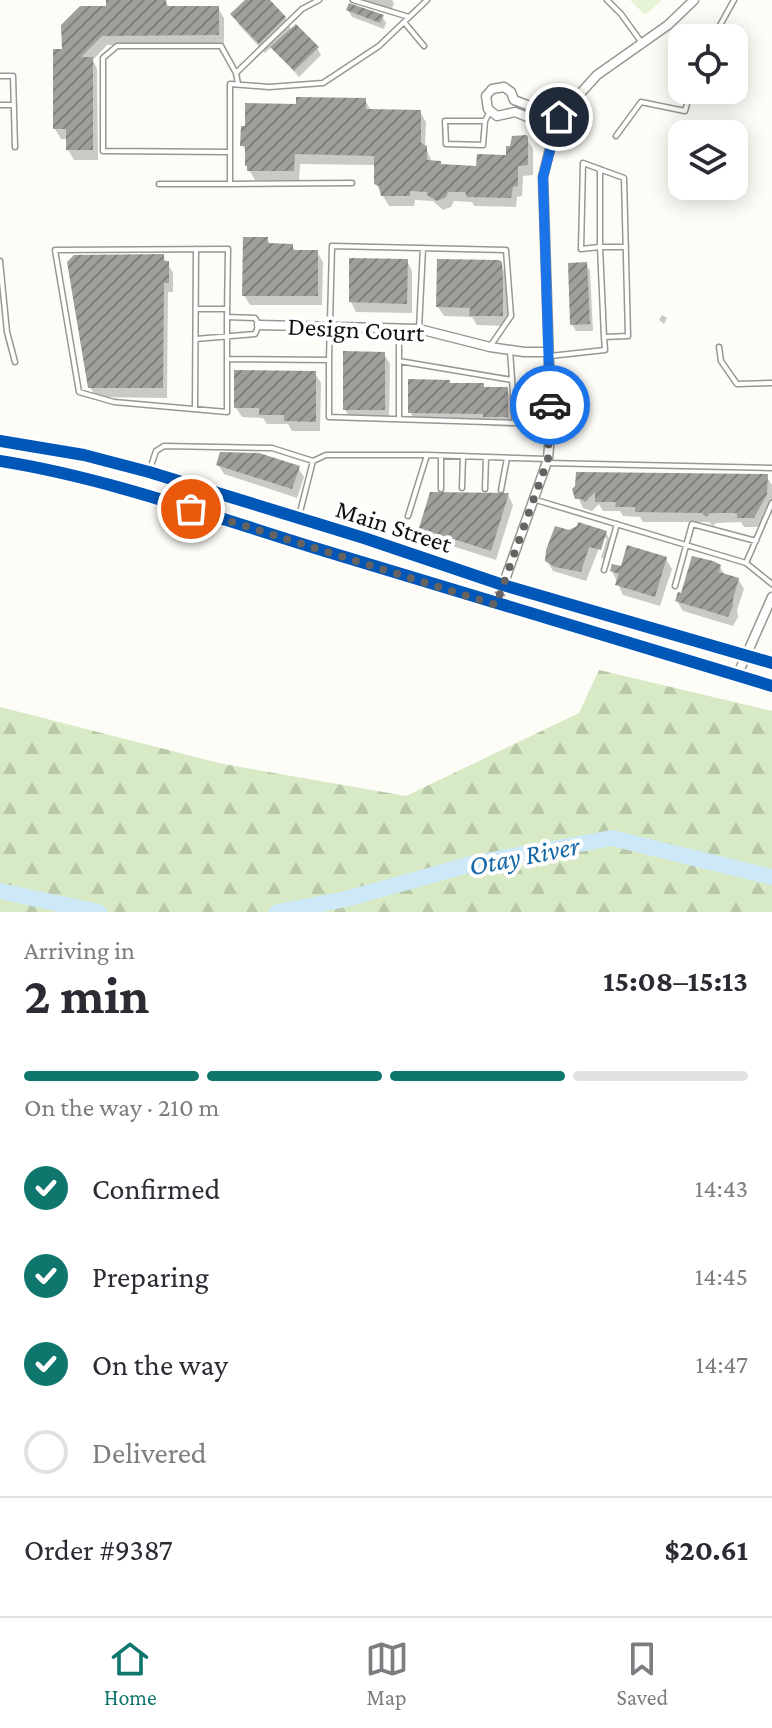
<!DOCTYPE html>
<html lang="en">
<head>
<meta charset="utf-8">
<style>
  :root { --surface:#fff; --page:#f2f2f3; --text:#2b2b33; --muted:#7c7c81; --line:#e1e1e2; --accent:#0f766e }
  body { margin:0; font-family:"Crimson Pro",serif; background:var(--page); color:var(--text); height:100vh; display:flex; flex-direction:column; font-size:30px; white-space:nowrap }
  * { box-sizing:border-box; margin:0 }
  p { font-size:26px; color:var(--muted) }
  .icon { flex:none; width:44px; height:44px; fill:none; stroke:currentColor; stroke-width:2; stroke-linecap:round; stroke-linejoin:round }
  .map { position:relative; height:912px; overflow:hidden }
  .drawer { display:flex; flex-direction:column; background:var(--surface); flex:1 }
  .drawer>* { flex:none }
  .fabs { position:absolute; left:668px; top:24px; display:grid; gap:16px }
  .fabs a { display:grid; place-items:center; width:80px; height:80px; border-radius:16px; background:var(--surface); box-shadow:0 4px 20px #0003; font-size:40px }
  .pin { position:absolute; display:grid; place-items:center; width:68px; height:68px; color:#fff; margin:-34px; border:4px solid #fff; border-radius:50%; box-shadow:0 2px 8px #0007 }
  .courier { position:absolute; display:grid; place-items:center; width:80px; height:80px; margin:-40px; border:6px solid #1a73e8; border-radius:50%; background:#fff; color:#222; box-shadow:0 2px 10px #0007 }
  .summary em { font-style:normal; font-weight:700 }
  .summary div { display:flex; flex-direction:column-reverse }
  .summary { display:flex; align-items:center; justify-content:space-between; height:136px; padding:0 24px }
  h1 { font-size:52px; font-weight:700; line-height:60px }
  .bar { display:grid; grid-template-columns:repeat(4,1fr); gap:12px 8px; align-content:center; height:96px; padding:0 24px }
  .bar i { height:10px; border-radius:6px; background:var(--line) }
  .bar .current { background:var(--accent) }
  .bar p { grid-column:span 4 }
  .line { display:flex; align-items:center; gap:20px; padding:0 24px; border-top:2px solid var(--line) }
  .line div { flex:1 }
  ol { padding:0 24px; list-style:none }
  li { display:flex; align-items:center; gap:24px; height:88px }
  li p { margin-inline-start:auto }
  li .icon { padding:8px; border-radius:50%; background:var(--accent); color:#fff; stroke-width:4 }
  li:last-child { color:var(--muted) }
  li i { width:44px; height:44px; border:4px solid var(--line); border-radius:50% }
  .tabs { display:flex; justify-content:space-around; align-items:center; height:112px; border-top:2px solid var(--line); background:var(--surface); font-size:22px; color:var(--muted) }
  .tabs a { display:grid; justify-items:center; gap:4px }
  .tabs .current { color:var(--accent) }
  .map>svg:first-child { display:block }
</style>
</head>
<body>
<div class="map">
<svg width="772" height="912" viewBox="0 0 772 912">
  <defs>
    <pattern id="forest-firs" width="22" height="20" patternUnits="userSpaceOnUse" patternTransform="scale(2)"><rect width="22" height="20" fill="#d8eac5"/><path d="M5 1l3.5 6h-7zM16 11l3.5 6h-7z" fill="#b8c8a8"/></pattern>
    <pattern id="building-hatch" width="6" height="6" patternUnits="userSpaceOnUse" patternTransform="scale(2)"><rect width="6" height="6" fill="#a19f9c"/><path d="M-1 1l2-2M0 6l6-6M5 7l2-2" fill="none" stroke="#82807e"/></pattern>
  </defs>
  <rect width="100%" height="100%" fill="#fdfcf7"/>
  <!-- grass -->
  <path fill="#e7f3d7" d="M630 0H662L645 15Z"/>
  <!-- forest -->
  <path fill="url(#forest-firs)" d="M599 670 772 711V912H0V707L223 764 406 796 579 713Z"/>
  <!-- shadow -->
  <path fill="#0003" d="M248 0H267L285 18 292 31 317 48 321 55 299 77 272 46 265 53 238 24 233 14Z
    M357 0H392L394 3 391 11Z
    M165 1 169 8H218L224 18V45H107L93 60 97 69 98 160H74L68 150V139H61L55 129 64 51Z
    M348 10 382 16 386 23 384 29 352 17Z
    M365 100 371 111 420 112 426 122 425 146 432 162 440 163 442 166 478 168 508 157 527 139 533 149V175L523 176 522 196 517 197 516 207 474 206 472 202 454 201 451 207 443 210 433 201 415 200 414 206H389L376 184V165L300 164 299 181 255 180 247 166V153L242 145 298 106Z
    M267 239 271 245 292 246 296 252H317L323 262 322 305H250L244 295Z
    M163 256 173 273V292H168L167 398 96 397 90 387Z
    M407 261 412 271V313L356 312 351 302Z
    M500 264 506 274 508 326 477 325 472 317 444 316 438 307Z
    M586 265 590 271 593 331H576L572 324Z
    M662 315 667 318 664 324 659 320Z
    M384 354 390 364 389 420 350 419 345 409Z
    M315 373 321 383 320 431H292L288 424H267L263 418 242 417 236 408Z
    M451 385 506 389 512 399 513 427 491 426 489 423 416 422 410 412Z
    M218 464 298 468 304 477 297 498 224 474Z
    M766 476 772 485V504L760 527H744L741 522 716 523 713 526 709 522H643L640 517 623 516 620 511H603L599 504 592 511 583 508 574 489Z
    M508 495 513 505 496 560 427 538 421 528Z
    M570 533H606L612 543 607 559 601 558 607 538H603L586 581 553 571 547 561Z
    M666 559 672 569 660 606 623 595 612 571Z
    M720 567 725 575 738 579 744 589 737 610 738 617 733 626 683 611 677 601Z"/>
  <g fill="none" stroke-linecap="round" stroke-linejoin="round">
    <!-- river -->
    <path stroke="#cde8f7" stroke-width="16" d="M0 891 99 912
      M277 912 346 899 475 863 612 838 772 877"/>
  </g>
  <!-- building -->
  <path fill="url(#building-hatch)" d="M106 0H166L167 6H219V35L102 36 81 57H93V150H66V129H53V49H62L61 25 80 6H106Z
    M245 0H270L286 17 259 44 230 14Z
    M349 3 384 15 380 23 346 10Z
    M296 24 319 47 294 71 270 47Z
    M296 97 366 98V109L421 110V143L427 146V160L441 161V164L476 166 477 154 506 155V146H510L512 136 526 135 528 137V165L518 166V186L513 187 511 198 467 197 465 192H448L446 197 437 201 427 195V192L410 191V196H381L379 186 374 184V156L295 154 294 171H247V166H245V146H240L241 126H245V103L296 104Z
    M243 237H268V243L293 244V250H318V296H242Z
    M164 254V261H169V283H164L163 388H88L67 262 74 255Z
    M349 258 408 259 407 304 349 302Z
    M437 259 499 260 502 262 503 282V316H469L470 308 436 307Z
    M587 262 590 324 570 325 568 263Z
    M343 351 385 352V410H343Z
    M234 370 316 371V422L284 421V415H259V408H234Z
    M408 379 450 380V383H484V387H508V417H483V414L408 413Z
    M220 452 259 453 300 466 292 489 216 465Z
    M576 472 768 474 767 494 754 518H737V513H710L706 517 702 513 635 512V507H615L616 502H595V492L585 502 581 499H575L572 489 575 486Z
    M430 492 509 493 491 551 419 528Z
    M578 522 607 531 601 550 589 547 581 572 555 567 545 561 546 550 555 526 569 530 577 526Z
    M627 545 667 557 655 597 615 585 619 574 610 571 612 564 621 566Z
    M692 556 713 561 721 565 719 572 739 578 733 599V606L728 617 675 601 678 592 681 593Z"/>
  <g fill="none" stroke-linecap="round" stroke-linejoin="round">
    <defs>
      <path id="lane" d="M353 0 409 17
        M607 0 621 14 642 43
        M404 22 424 46
        M713 38 734 0
        M236 73 302 9 319 0
        M0 76H13L15 147
        M0 105H14
        M485 121H445L446 144 483 145 485 121 490 111
        M616 136 641 102 685 111 691 90
        M230 152 103 151V58L117 46H221L236 73 238 84
        M600 169V247H626
        M352 183 230 184V84L269 87 323 83 379 46 427 0
        M159 184H230
        M0 261 7 332 15 362
        M196 309H227
        M419 329 423 248
        M399 330V361L512 380
        M196 339 255 334 259 325 255 318 227 317 228 249 55 250 79 392 114 402 227 412C227 380 227 349 227 317
        M719 347 721 361 737 384 772 383
        M550 356 605 350 604 337 628 336 624 178 583 163 581 249 600 247 604 337
        M227 359 329 360V417L515 423 510 350
        M329 360 332 246 506 250 511 316 491 345
        M399 361V419
        M195 409 196 249
        M313 461 326 455H427
        M546 463 772 468
        M149 472 156 451 164 446 272 448 313 461 299 516
        M462 488 463 456
        M441 489V456
        M485 489 486 457
        M501 490 507 458
        M536 500 746 563 772 584
        M408 516 427 455 546 459
        M746 563 772 503
        M604 570 617 524
        M675 586 692 524 756 541"/>
      <path id="street" d="M555 128 515 112 497 116 488 109 486 96 492 89 504 87 511 92 514 100 559 117
        M259 325 419 329 490 347 524 352H547
        M496 605 548 459 551 422 543 177 555 128 559 117 597 75 668 25 694 0
        M737 676 772 597"/>
      <path id="secondary" d="M0 441 84 455 149 472 364 538 503 585 772 663
        M0 461C107 478 211 516 315 548 467 594 619 641 772 686"/>
    </defs>
    <!-- lane casing -->
    <use href="#lane" stroke="#979795" stroke-width="7"/>
    <!-- street casing -->
    <use href="#street" stroke="#979795" stroke-width="11"/>
    <!-- secondary casing -->
    <use href="#secondary" stroke="#8e8d8b" stroke-width="14"/>
    <!-- lane -->
    <use href="#lane" stroke="#fffffe" stroke-width="4"/>
    <!-- street -->
    <use href="#street" stroke="#fffffe" stroke-width="8"/>
    <!-- secondary -->
    <use href="#secondary" stroke="#f6f4eb" stroke-width="11"/>
    <defs>
      <path id="cycleway" d="M0 441 84 455 149 472 364 538 503 585 772 663
        M0 461C107 478 211 516 315 548 467 594 619 641 772 686"/>
    </defs>
    <!-- cycleway casing -->
    <use href="#cycleway" stroke="#fff" stroke-width="17"/>
    <!-- cycleway -->
    <use href="#cycleway" stroke="#0057b8" stroke-width="12"/>
  </g>
  <g fill="none" stroke-linecap="round" stroke-linejoin="round">
    <!-- done -->
    <path stroke="#646362" stroke-width="8" stroke-dasharray="0 14.4" d="M191 509 496 605 548 459 550 405"/>
    <!-- route -->
    <path stroke="#1a73e8" stroke-width="10" d="M550 405 543 177 559 117"/>
  </g>
  <g text-anchor="middle" stroke-width="8" stroke-linejoin="round" paint-order="stroke">
    <!-- street labels -->
    <g font-size="26" fill="#111" stroke="#fff">
      <text transform="translate(356 329) rotate(3)" y="9">Design Court</text>
      <text transform="translate(394 526) rotate(18)" y="9">Main Street</text>
    </g>
    <!-- water labels -->
    <g font-size="28" font-style="italic" fill="#1768a6" stroke="#fff">
      <text transform="translate(524 855) rotate(-11)" y="10">Otay River</text>
    </g>
  </g>
</svg>
<div class="fabs">
<a><svg class="icon" aria-label="locate" viewBox="0 0 24 24"><circle cx="12" cy="12" r="6"/><path d="M12 2v4M12 18v4M2 12h4M18 12h4"/></svg></a>
<a><svg class="icon" aria-label="layers" viewBox="0 0 24 24"><path d="M12 4l9 5-9 5-9-5zM3 14l9 5 9-5"/></svg></a>
</div>
<div class="pin" style="left:191px;top:509px;background:#ea580c"><svg class="icon" aria-label="bag" viewBox="0 0 24 24"><path d="M5 8h14l-1 12H6zM9 8a3 3 0 0 1 6 0"/></svg></div>
<div class="pin" style="left:559px;top:117px;background:#1f2937"><svg class="icon" aria-label="home" viewBox="0 0 24 24"><path d="M3 11l9-7 9 7M6 9v11h12V9"/></svg></div>
<div class="courier" style="left:550px;top:405px"><svg class="icon" aria-label="car" viewBox="0 0 24 24"><path d="M5 17H2v-5l4-1 3-4h7l3 4 3 1v5h-3M9 17h6M6 11h13"/><circle cx="7" cy="17" r="2"/><circle cx="17" cy="17" r="2"/></svg></div>
</div>
<section class="drawer">
<div class="summary"><div><h1>2 min</h1><p>Arriving in</p></div><em>15:08–15:13</em></div>
<div class="bar"><i class="current"></i><i class="current"></i><i class="current"></i><i></i><p>On the way · 210 m</p></div>
<ol>
<li><svg class="icon" aria-label="check" viewBox="0 0 24 24"><path d="M5 12l5 5 9-10"/></svg>Confirmed<p>14:43</p></li>
<li><svg class="icon" aria-label="check" viewBox="0 0 24 24"><path d="M5 12l5 5 9-10"/></svg>Preparing<p>14:45</p></li>
<li><svg class="icon" aria-label="check" viewBox="0 0 24 24"><path d="M5 12l5 5 9-10"/></svg>On the way<p>14:47</p></li>
<li><i></i>Delivered</li>
</ol>
<div class="line" style="height:104px"><div>Order #9387</div><b>$20.61</b></div>
</section>
<nav class="tabs">
<a class="current"><svg class="icon" aria-label="home" viewBox="0 0 24 24"><path d="M3 11l9-7 9 7M6 9v11h12V9"/></svg>Home</a>
<a><svg class="icon" aria-label="map" viewBox="0 0 24 24"><path d="M3 6l6-2 6 2 6-2v14l-6 2-6-2-6 2zM9 4v14M15 6v14"/></svg>Map</a>
<a><svg class="icon" aria-label="saved" viewBox="0 0 24 24"><path d="M7 4h10v16l-5-4-5 4z"/></svg>Saved</a>
</nav>
</body>
</html>
